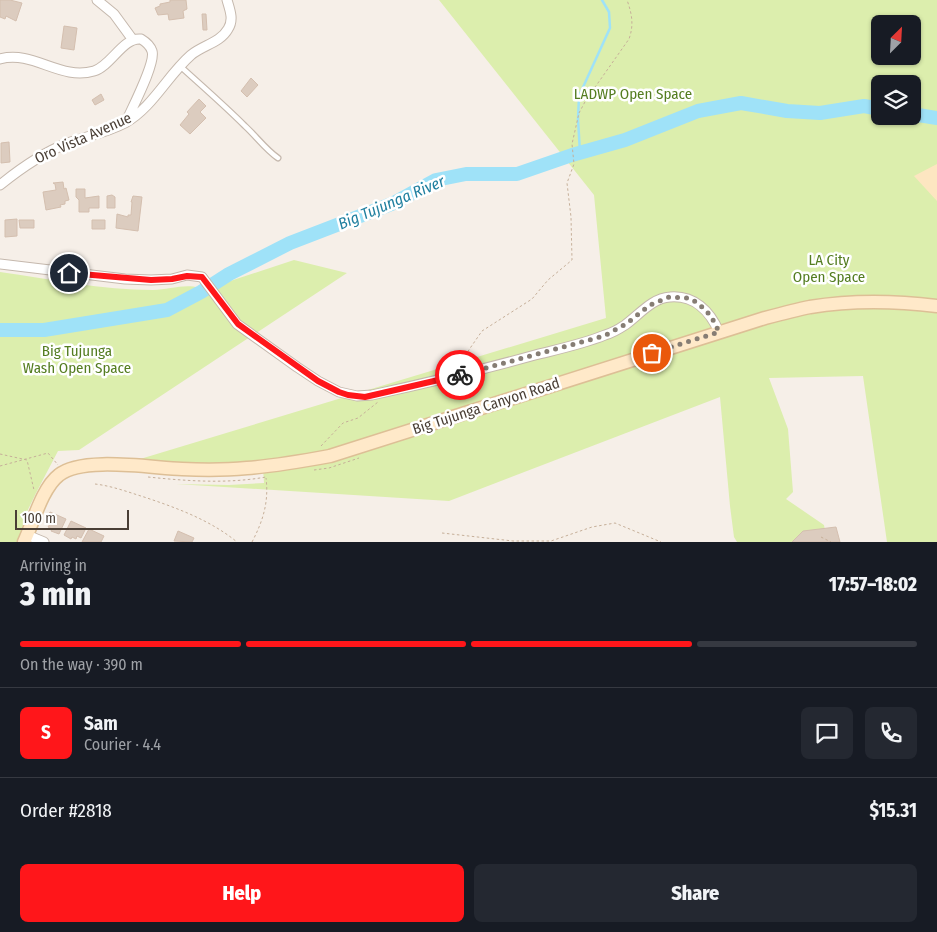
<!DOCTYPE html>
<html lang="en">
<head>
<meta charset="utf-8">
<style>
  :root { --surface:#171b24; --page:#242831; --text:#f1f3f6; --muted:#9ea1a6; --line:#363941; --accent:#ff161a }
  body { margin:0; font-family:"Fira Sans Condensed",sans-serif; background:var(--page); color:var(--text); height:100vh; display:flex; flex-direction:column; font-size:19px; white-space:nowrap }
  * { box-sizing:border-box; margin:0 }
  p { font-size:16px; color:var(--muted) }
  .icon { flex:none; width:28px; height:28px; fill:none; stroke:currentColor; stroke-width:2; stroke-linecap:round; stroke-linejoin:round }
  .map { position:relative; height:542px; overflow:hidden }
  .side { display:flex; flex-direction:column; background:var(--surface); flex:1 }
  .side>* { flex:none }
  .needle { width:32px; rotate:24deg }
  .buttons { position:absolute; left:871px; top:15px; display:grid; gap:10px }
  .buttons a { display:grid; place-items:center; width:50px; height:50px; border-radius:8px; background:var(--surface); box-shadow:0 1px 4px #0004; font-size:25px }
  .scale { position:absolute; left:15px; bottom:12px; width:114px; box-sizing:border-box; padding-left:5px; border:2px solid #4a3f36; border-top:0; font-size:14px; line-height:18px; white-space:nowrap; color:#4a3f36; -webkit-text-stroke:4px #fff; paint-order:stroke }
  .pin { position:absolute; display:grid; place-items:center; width:42px; height:42px; color:#fff; margin:-21px; border:2px solid #fff; border-radius:50%; box-shadow:0 1px 5px #0007 }
  .courier { position:absolute; display:grid; place-items:center; width:50px; height:50px; margin:-25px; border:4px solid #ff161a; border-radius:50%; background:#fff; color:#222; box-shadow:0 1px 6px #0007 }
  .summary em { font-style:normal; font-weight:800 }
  .summary div { display:flex; flex-direction:column-reverse }
  .summary { display:flex; align-items:center; justify-content:space-between; height:85px; padding:0 20px }
  h1 { font-size:32px; font-weight:800; line-height:38px }
  .bar { display:grid; grid-template-columns:repeat(4,1fr); gap:8px 5px; align-content:center; height:60px; padding:0 20px }
  .bar i { height:6px; border-radius:4px; background:var(--line) }
  .bar .on { background:var(--accent) }
  .bar p { grid-column:span 4 }
  .line { display:flex; align-items:center; gap:12px; padding:0 20px; border-top:1px solid var(--line) }
  .line div { flex:1 }
  .round { display:grid; place-items:center; flex:none; width:52px; height:52px; border-radius:8px; background:var(--page) }
  .primary-button { display:flex; gap:10px; margin-top:auto; padding:10px 20px }
  .primary-button a { flex:1; height:58px; border-radius:8px; background:var(--accent); color:#fff; font-size:20px; font-weight:800; line-height:58px; text-align:center }
  .primary-button a+a { background:var(--page); color:var(--text) }
  .map>svg:first-child { display:block }
</style>
</head>
<body>
<div class="map">
<svg width="937" height="542" viewBox="0 0 937 542">
  <rect width="100%" height="100%" fill="#f6efe8"/>
  <!-- green -->
  <path fill="#dceead" fill-rule="evenodd" d="M439 0H937V112L913 110 912 84H880V106L859 104 857 108 880 111V116H912L913 114 937 116V542H887L863 376 769 378 788 429 793 492 786 499 824 525 827 542H737L734 537 730 506 720 397 449 501 176 484 229 485 264 483 263 468 117 466 606 318 594 195ZM880 24H912V56H880Z
    M294 260 347 273 79 450 58 451 36 493 24 518 26 521 21 529 23 530 18 542H0V272C50 279 102 290 153 290 172 290 192 280 209 293L215 286Z"/>
  <!-- sand -->
  <path fill="#fde6c1" d="M937 164V201L914 176Z"/>
  <g fill="none" stroke-linecap="round" stroke-linejoin="round">
    <!-- stream -->
    <path stroke="#9fe2f8" stroke-width="2.5" d="M580 153 578 119 579 96 610 28 609 12 602 0"/>
    <!-- river -->
    <path stroke="#9fe2f8" stroke-width="14" d="M912 114 937 118
      M0 330H44L167 310 201 292 229 274 290 243 394 203 436 180 466 174H517L572 155 625 140 698 111 741 103 787 111 820 113 864 106 880 109"/>
  </g>
  <!-- building -->
  <path fill="#dcccbf" stroke="#d4bfaf" d="M0 0H10L22 3 16 21 6 16 5 19 0 17Z
    M170 0H186L187 9 183 11 184 18 169 20 168 14 158 15 155 8 160 6V4L170 2Z
    M202 14H206L207 30H203Z
    M64 26 77 28 74 50 61 48Z
    M251 78 258 85 247 97 241 91Z
    M101 94 104 100 95 105 92 100Z
    M199 99 206 106 200 112 206 118 190 134 180 125 189 114 187 112Z
    M9 142 10 162 1 163V143Z
    M63 182 64 189 66 188 69 200 65 201V204L60 205 61 207 46 210 43 192 56 190 55 184 53 183Z
    M76 189H85V198L99 196V208H89V212H79V200L76 197Z
    M112 195 115 197V208H107V196Z
    M133 196 142 197 138 231 116 228 117 214 128 217V215H131L132 202H131Z
    M17 219V236L5 237V220Z
    M19 220H34V228H20Z
    M92 220H105V229H92Z
    M50 512 66 519 59 534 51 531 52 529 48 527 50 524 45 522Z
    M71 521 86 528 81 538 77 536 76 539 72 537 71 539 64 535Z
    M836 527 840 542H792L803 531Z
    M89 529 104 536 101 542H82Z
    M178 531 194 538 192 542 174 541Z"/>
  <g fill="none" stroke-linecap="round" stroke-linejoin="round">
    <defs>
      <path id="lane" d="M180 66C202 86 224 105 245 126 256 136 266 150 278 158"/>
      <path id="street" d="M97 0 114 14 133 40
        M0 59C34 50 60 81 94 71 111 66 123 37 141 39 146 42 150 45 152 51 156 63 132 108 126 122
        M0 185C21 168 42 153 68 143 87 136 106 133 125 123 153 107 167 76 191 55 203 45 220 43 228 29 234 20 230 10 227 0
        M0 264 125 279 151 280 172 279 187 275 202 277 237 324 297 367 318 381 339 392 357 396 372 395C427 383 481 370 535 355 559 349 583 344 605 335 612 333 619 329 625 325 639 315 652 298 670 297 694 295 710 311 719 332
        M27 535 44 542"/>
      <path id="secondary" d="M24 542C33 523 42 488 59 475 82 456 152 468 182 469 204 470 226 470 247 468 275 466 303 461 330 456L765 318C780 314 795 310 810 307 852 300 896 301 937 306"/>
    </defs>
    <!-- lane casing -->
    <use href="#lane" stroke="#c5b8ad" stroke-width="7"/>
    <!-- street casing -->
    <use href="#street" stroke="#c5b8ad" stroke-width="11"/>
    <!-- secondary casing -->
    <use href="#secondary" stroke="#ddbf96" stroke-width="15"/>
    <!-- path -->
    <path stroke="#c6af99" stroke-width="1" stroke-dasharray="2.5 2.5" stroke-linecap="butt" d="M467 365 464 357 482 331 532 299 548 280 572 260 571 217 567 183 574 164 572 144 579 113 586 100 629 39C634 25 632 14 627 0
      M321 446 343 423 358 418 378 402
      M0 454 27 460 34 490
      M0 466 48 453 58 465
      M314 470 329 468 359 458
      M148 477C187 481 227 484 266 477
      M95 484C112 486 128 492 144 497 177 508 210 520 237 542
      M442 533 513 541H551L592 527 615 523 661 542
      M821 537 831 542
      M252 542C263 521 269 502 266 478"/>
    <!-- lane -->
    <use href="#lane" stroke="#fff" stroke-width="4.5"/>
    <!-- street -->
    <use href="#street" stroke="#fff" stroke-width="9"/>
    <!-- secondary -->
    <use href="#secondary" stroke="#ffe9c9" stroke-width="12"/>
  </g>
  <g fill="none" stroke-linecap="round" stroke-linejoin="round">
    <!-- done -->
    <path stroke="#867d74" stroke-width="5" stroke-dasharray="0 9" d="M460 375 604 336 626 324 650 305 669 297 689 298 698 303 711 316 719 332 652 353"/>
    <!-- route -->
    <path stroke="#ff161a" stroke-width="6" d="M69 273 151 280 172 279 187 276 202 277 238 324 318 381 339 392 348 395 365 397 460 375"/>
  </g>
  <g text-anchor="middle" stroke-width="5" stroke-linejoin="round" paint-order="stroke">
    <!-- park labels -->
    <g font-size="15" fill="#547d21" stroke="#fff">
      <text x="633" y="99">LADWP Open Space</text>
      <text x="829" y="265">LA City<tspan x="829" dy="17">Open Space</tspan></text>
      <text x="77" y="356">Big Tujunga<tspan x="77" dy="17">Wash Open Space</tspan></text>
    </g>
    <!-- street labels -->
    <g font-size="15" fill="#4a3f36" stroke="#fff">
      <text transform="translate(83 138) rotate(-24)" y="5">Oro Vista Avenue</text>
      <text transform="translate(486 406) rotate(-18)" y="5">Big Tujunga Canyon Road</text>
    </g>
    <!-- water labels -->
    <g font-size="16" font-style="italic" fill="#1f7f9f" stroke="#fff">
      <text transform="translate(391 202) rotate(-23)" y="6">Big Tujunga River</text>
    </g>
  </g>
</svg>
<div class="buttons">
<a><svg class="needle" viewBox="-14 -14 28 28"><path d="M0-13l5 13h-10z" fill="#e53935"/><path d="M0 13l5-13h-10z" fill="#9ea1a6"/></svg></a>
<a><svg class="icon" aria-label="layers" viewBox="0 0 24 24"><path d="M12 4l9 5-9 5-9-5zM3 14l9 5 9-5"/></svg></a>
</div>
<div class="scale">100 m</div>
<div class="pin" style="left:652px;top:353px;background:#ea580c"><svg class="icon" aria-label="bag" viewBox="0 0 24 24"><path d="M5 8h14l-1 12H6zM9 8a3 3 0 0 1 6 0"/></svg></div>
<div class="pin" style="left:69px;top:273px;background:#1f2937"><svg class="icon" aria-label="home" viewBox="0 0 24 24"><path d="M3 11l9-7 9 7M6 9v11h12V9"/></svg></div>
<div class="courier" style="left:460px;top:375px"><svg class="icon" aria-label="bike" viewBox="0 0 24 24"><circle cx="6" cy="16" r="4"/><circle cx="18" cy="16" r="4"/><path d="M6 16l4-8h5l3 8M10 8l3 8H6M13 5h3"/></svg></div>
</div>
<section class="side">
<div class="summary"><div><h1>3 min</h1><p>Arriving in</p></div><em>17:57–18:02</em></div>
<div class="bar"><i class="on"></i><i class="on"></i><i class="on"></i><i></i><p>On the way · 390 m</p></div>
<div class="line" style="height:90px"><b class="round" style="background:var(--accent);color:#fff">S</b><div><b>Sam</b><p>Courier · 4.4</p></div><a class="round"><svg class="icon" aria-label="chat" viewBox="0 0 24 24"><path d="M4 5h16v11H9l-5 4z"/></svg></a><a class="round"><svg class="icon" aria-label="phone" viewBox="0 0 24 24"><path d="M5 4h4l2 5-3 2q2 4 5 5l2-3 5 2v4C11 20 4 13 5 4z"/></svg></a></div>
<div class="line" style="height:65px"><div>Order #2818</div><b>$15.31</b></div>
<div class="primary-button"><a>Help</a><a>Share</a></div>
</section>
</body>
</html>
